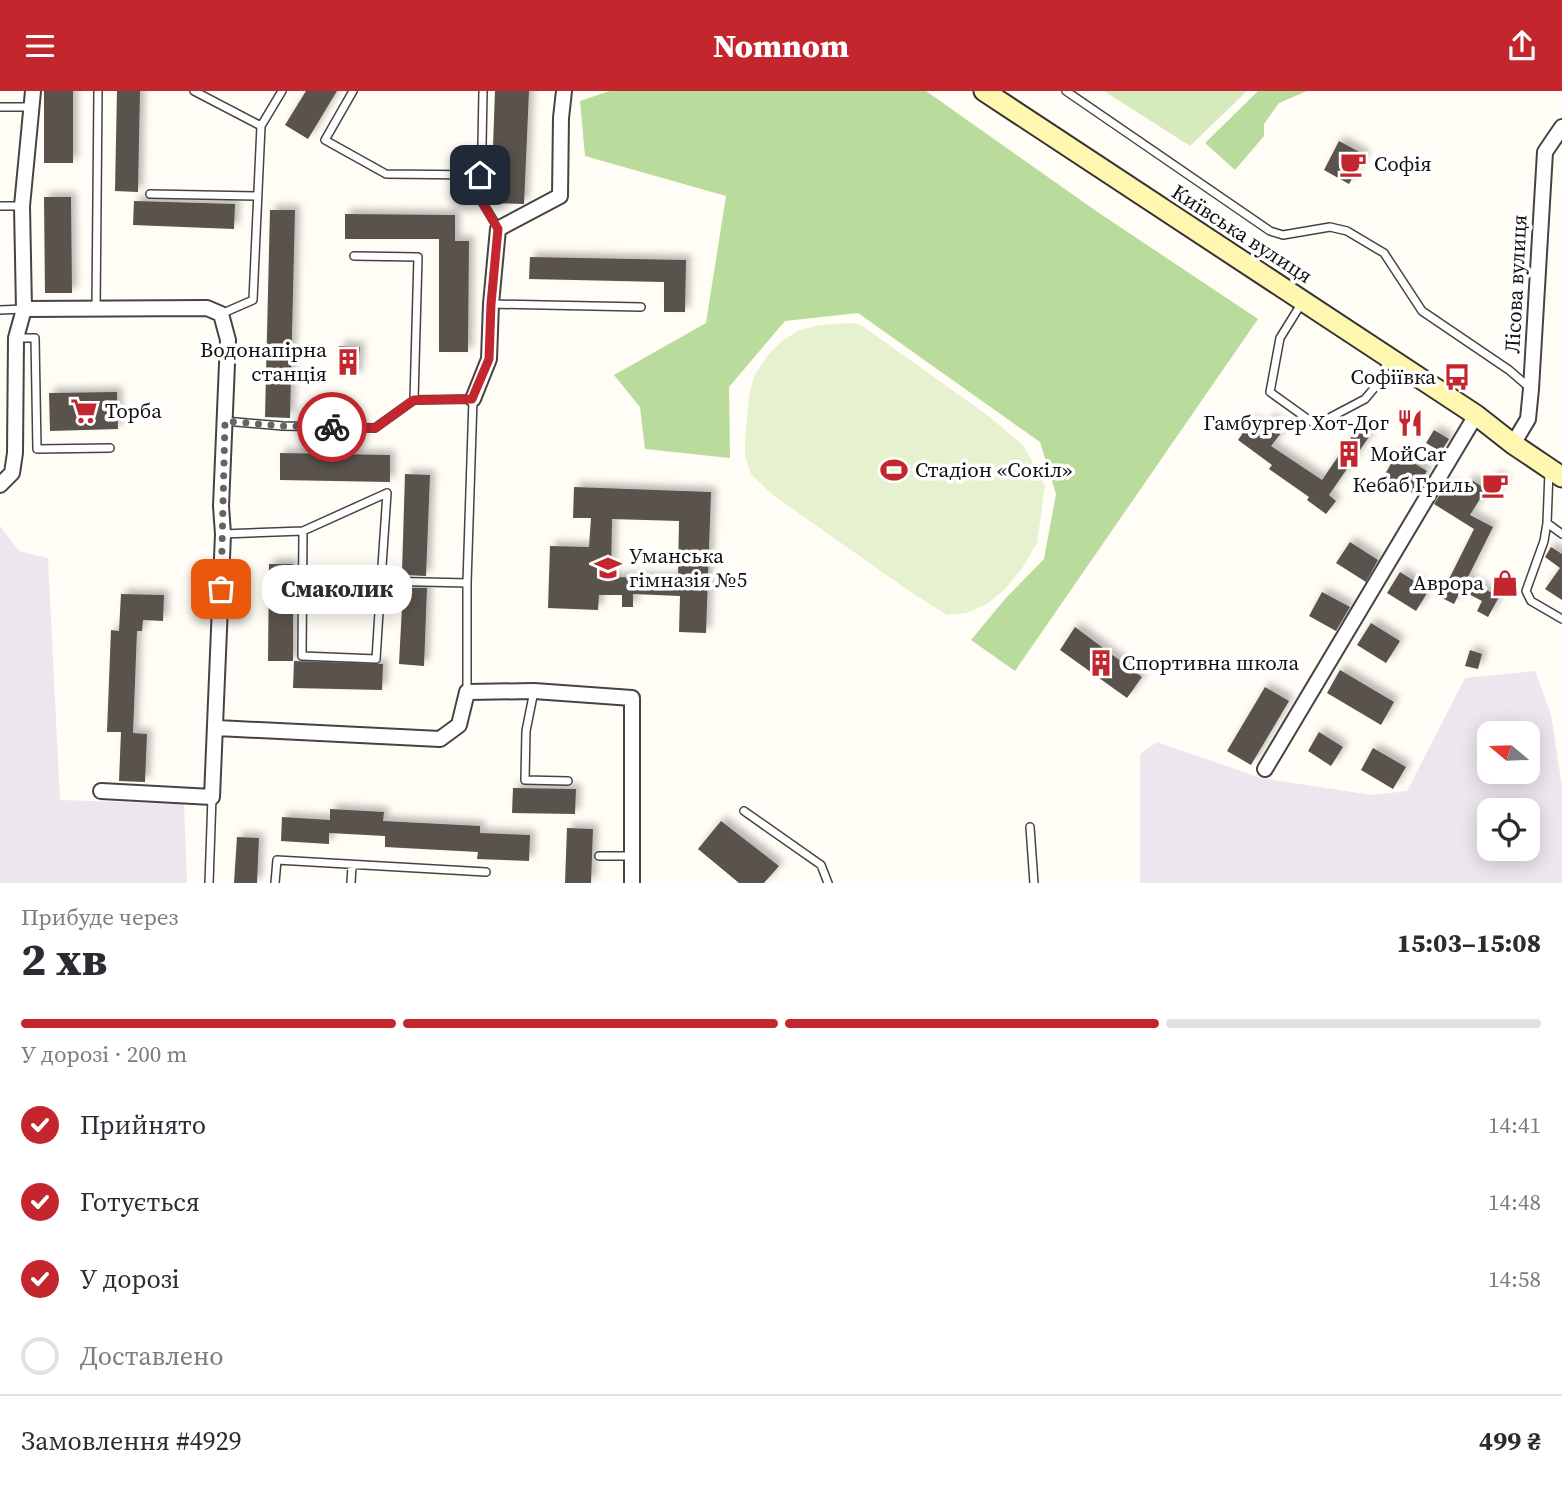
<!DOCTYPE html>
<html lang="uk">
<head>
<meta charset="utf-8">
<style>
  :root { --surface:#fff; --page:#f7f7f7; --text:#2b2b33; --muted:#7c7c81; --line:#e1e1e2; --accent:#c4262e }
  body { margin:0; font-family:"Source Serif 4",serif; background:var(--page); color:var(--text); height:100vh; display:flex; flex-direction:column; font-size:26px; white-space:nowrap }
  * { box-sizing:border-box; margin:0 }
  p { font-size:23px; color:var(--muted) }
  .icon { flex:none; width:38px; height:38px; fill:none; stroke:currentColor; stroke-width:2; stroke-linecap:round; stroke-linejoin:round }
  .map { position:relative; height:792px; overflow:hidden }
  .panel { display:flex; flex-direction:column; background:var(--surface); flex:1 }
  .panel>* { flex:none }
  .needle { width:46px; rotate:289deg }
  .fabs { position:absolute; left:1477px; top:630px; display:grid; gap:14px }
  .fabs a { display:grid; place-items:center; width:63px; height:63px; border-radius:14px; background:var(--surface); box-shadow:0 4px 18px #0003; font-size:35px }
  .pin { position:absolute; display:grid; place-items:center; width:60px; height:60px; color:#fff; margin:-30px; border-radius:14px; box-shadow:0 4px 10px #0006 }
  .courier { position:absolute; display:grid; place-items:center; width:70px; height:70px; margin:-35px; border:5px solid #c4262e; border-radius:50%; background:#fff; color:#222; box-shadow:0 2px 9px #0007 }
  .bubble { position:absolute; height:49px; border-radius:21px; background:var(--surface); box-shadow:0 4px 18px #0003; font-size:23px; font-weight:800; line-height:49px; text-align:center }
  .overview em { font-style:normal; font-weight:800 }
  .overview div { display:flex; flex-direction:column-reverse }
  .overview { display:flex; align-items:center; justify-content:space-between; height:119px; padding:0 21px }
  h1 { font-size:46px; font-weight:800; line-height:52px }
  .bar { display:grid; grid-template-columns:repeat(4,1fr); gap:10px 7px; align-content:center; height:84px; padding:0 21px }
  .bar i { height:9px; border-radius:5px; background:var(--line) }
  .bar .on { background:var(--accent) }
  .bar p { grid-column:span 4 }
  .line { display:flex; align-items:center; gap:18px; padding:0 21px; border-top:2px solid var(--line) }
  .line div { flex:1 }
  ol { padding:0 21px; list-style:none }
  li { display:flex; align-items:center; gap:21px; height:77px }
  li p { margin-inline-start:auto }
  li .icon { padding:7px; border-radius:50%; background:var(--accent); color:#fff; stroke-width:4 }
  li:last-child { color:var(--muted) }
  li i { width:38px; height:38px; border:4px solid var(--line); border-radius:50% }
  header { display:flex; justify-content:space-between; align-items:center; height:91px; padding:0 21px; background:var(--accent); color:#fff; font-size:32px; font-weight:800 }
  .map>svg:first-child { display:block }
</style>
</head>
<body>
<header><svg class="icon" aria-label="menu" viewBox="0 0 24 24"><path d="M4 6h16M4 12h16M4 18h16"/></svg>Nomnom<svg class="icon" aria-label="share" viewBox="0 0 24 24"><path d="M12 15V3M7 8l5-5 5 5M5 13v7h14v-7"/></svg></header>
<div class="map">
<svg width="1562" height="792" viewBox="0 0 1562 792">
  <defs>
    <filter id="shadow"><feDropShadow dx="5" dy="-5" stdDeviation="3.5" flood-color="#0004"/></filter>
  </defs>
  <rect width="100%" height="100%" fill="#fffdf5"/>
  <!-- industrial -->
  <path fill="#eee6ef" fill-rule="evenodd" d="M0 435 19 460 48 467 60 709 184 713 187 792H0Z
    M1535 580 1551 623 1562 696V792H1140V663L1157 651 1261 687 1372 704 1407 700 1465 587ZM1489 642H1528V681H1489ZM1489 719H1528V758H1489Z"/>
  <!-- green -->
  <path fill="#d5ebbd" d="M1104 0H1247L1190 55Z"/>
  <!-- forest -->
  <path fill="#b9dc9c" d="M609 0H926L1099 122 1258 228 1015 580 971 549 1005 508 1044 468 1056 403 1040 351 858 222 785 230 729 296 730 367 645 358 640 316 614 284 706 232 726 105 585 65 580 10Z
    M1258 0H1307L1279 12 1264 33V45L1235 79 1205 52Z"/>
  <!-- pitch -->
  <path fill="#e6f2cf" d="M852 232 861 234 987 324 1024 355 1045 395 1037 452 1023 476 1005 498 987 513 966 522 947 524 909 500 773 404 751 383 745 366V348L749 305 754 285 768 264 782 250 800 239 819 234Z"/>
  <!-- building -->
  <path fill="#5a524d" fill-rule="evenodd" filter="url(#shadow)" d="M44 0H73V72H44Z
    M117 0H140L138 101 115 100Z
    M306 0H337L308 48 285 34Z
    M495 0H529L524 113 491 112Z
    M1339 50 1365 64 1349 93 1324 79Z
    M44 106H71L72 202H45Z
    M134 110 235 113 234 138 133 134Z
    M270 119H295L290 327 265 326Z
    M345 123 455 124V150H469L468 261H439V148H345Z
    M530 166 686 169 685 221H664V191L529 188Z
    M339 255 360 256 357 286H337Z
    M117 301 118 338 50 340 49 302Z
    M1270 327 1284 338 1271 355 1322 389 1359 335 1371 343 1329 404 1336 410 1326 423 1307 409 1309 406 1269 378 1272 374 1238 349 1252 329 1263 337Z
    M1434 339 1449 348 1441 361 1426 352Z
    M280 362 390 364V391L280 389Z
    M1397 362 1427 380 1414 403 1384 385Z
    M405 383 430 384 426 485 403 484 402 481Z
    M1495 384 1505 390 1493 409 1483 403 1470 424 1493 436 1467 488 1499 506 1488 526 1477 520 1482 510 1461 499 1454 513 1440 506 1474 438 1434 413 1447 392 1462 401 1470 388 1486 398 1484 401Z
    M574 396 711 401 706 542 679 541 680 505 633 503V516H622V504H599L598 519 548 517 550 455 589 456 591 427H573ZM612 428 679 430 678 487 611 486Z
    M1350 451 1378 469 1366 491 1336 472Z
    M1551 456 1562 463V509L1545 498 1560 477 1545 466Z
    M269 473H293V570H268Z
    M1400 481 1429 499 1416 520 1387 502Z
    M403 497H427L424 575 399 573Z
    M1322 501 1350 516 1336 540 1309 525Z
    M121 503 164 504 163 530 143 529 142 540H137L133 642 147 643 145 691 119 690 121 641H107L111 539 119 540Z
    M1371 532 1400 550 1386 572 1357 554Z
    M1075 536 1142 586 1127 607 1060 559Z
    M1470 559 1482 563 1478 578 1465 575Z
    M294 570 383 573 382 599 293 597Z
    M1340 579 1394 611 1381 634 1327 602Z
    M1265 596 1289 610 1251 674 1227 660Z
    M1319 641 1343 656 1331 675 1308 660Z
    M1373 657 1406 676 1393 698 1361 679Z
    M513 697 576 698 575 723 512 722Z
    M330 718 384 721 383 730 480 735V742L530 744 529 770 477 768 478 761 385 756V745L329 742V753L281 750 282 726 330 729Z
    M721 730 779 775 764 792H739L698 758Z
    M567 737 593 738 591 792H565Z
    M237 746 259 747 257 792H234Z"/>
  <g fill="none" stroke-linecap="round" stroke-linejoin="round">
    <defs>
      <path id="service" d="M194 0 261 35
        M353 0 325 49 386 83 480 84
        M483 0 481 109 498 137
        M1066 0 1270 140 1283 144 1330 136 1347 140 1384 162 1422 220 1509 279 1531 298
        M0 16H31
        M150 103 258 105
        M0 115H22
        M354 165 418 166 414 309
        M1303 210 1280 247 1270 301 1316 334 1365 308 1376 295 1389 268
        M491 213 641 216
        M96 218 98 0
        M0 219 24 218
        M221 223 253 209 261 35 282 0
        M17 247H35L37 358 110 357
        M225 330 283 335 375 337 414 309 473 308 467 492V601
        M1549 381 1547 432 1562 443
        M1547 432 1544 450 1526 500 1531 510 1562 528
        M303 440 387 402 381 490
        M223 443 303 440 302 565 376 568 381 490 467 492
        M534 600 526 640 525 689 568 690
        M744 720 821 774 828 792
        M1030 736 1034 792
        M599 765H632
        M209 792 212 706
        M275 792 277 769 486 781
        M351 792 352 774"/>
      <path id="minor" d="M24 218 207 217 221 223 228 249 221 415 223 443 212 706 101 700
        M473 308 489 268 491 213 498 138 560 105 561 27 564 0
        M1513 353 1528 328 1531 298 1545 61 1562 36
        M0 394 12 382 15 362 16 247 24 218 22 115 33 0
        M217 637 440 648 459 634 467 601 534 600 632 607V792
        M1265 678 1476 324"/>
      <path id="secondary" d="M984 0 1476 324 1513 353 1562 386"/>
    </defs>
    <!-- service casing -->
    <use href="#service" stroke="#444" stroke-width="10"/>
    <!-- minor casing -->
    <use href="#minor" stroke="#444" stroke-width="18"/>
    <!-- secondary casing -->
    <use href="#secondary" stroke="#333" stroke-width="23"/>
    <!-- service -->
    <use href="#service" stroke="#fff" stroke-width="7"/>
    <!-- minor -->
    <use href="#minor" stroke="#fff" stroke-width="14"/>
    <!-- secondary -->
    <use href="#secondary" stroke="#fff6b0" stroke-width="19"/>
  </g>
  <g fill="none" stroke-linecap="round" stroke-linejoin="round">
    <!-- done -->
    <path stroke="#646461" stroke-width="7" stroke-dasharray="0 12.6" d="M221 498 225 330 283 335 332 336"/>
    <!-- route -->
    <path stroke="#c4262e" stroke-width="9" d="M332 336 375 337 414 309 472 308 489 268 491 213 498 138 481 109 480 84"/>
  </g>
  <!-- icons -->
  <defs>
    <symbol id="cafe-bare" viewBox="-9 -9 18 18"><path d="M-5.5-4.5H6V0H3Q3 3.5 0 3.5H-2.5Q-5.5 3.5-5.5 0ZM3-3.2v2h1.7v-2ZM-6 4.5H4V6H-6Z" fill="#c4262e" stroke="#fff" stroke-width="2.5" paint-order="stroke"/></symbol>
    <symbol id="building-bare" viewBox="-9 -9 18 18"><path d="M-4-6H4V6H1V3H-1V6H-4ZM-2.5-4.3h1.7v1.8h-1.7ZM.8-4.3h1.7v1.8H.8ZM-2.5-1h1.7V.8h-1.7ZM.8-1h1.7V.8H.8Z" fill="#c4262e" stroke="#fff" stroke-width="2.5" paint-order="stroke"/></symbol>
    <symbol id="bus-bare" viewBox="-9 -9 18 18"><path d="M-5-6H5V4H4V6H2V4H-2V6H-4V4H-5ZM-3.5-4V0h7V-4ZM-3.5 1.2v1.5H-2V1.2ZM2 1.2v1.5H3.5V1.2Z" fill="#c4262e" stroke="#fff" stroke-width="2.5" paint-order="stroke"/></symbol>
    <symbol id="supermarket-bare" viewBox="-9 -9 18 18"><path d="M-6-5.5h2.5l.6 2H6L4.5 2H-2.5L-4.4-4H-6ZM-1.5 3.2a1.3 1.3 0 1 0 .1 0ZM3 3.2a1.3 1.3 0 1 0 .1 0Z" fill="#c4262e" stroke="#fff" stroke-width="2.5" paint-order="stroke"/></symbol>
    <symbol id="restaurant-bare" viewBox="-9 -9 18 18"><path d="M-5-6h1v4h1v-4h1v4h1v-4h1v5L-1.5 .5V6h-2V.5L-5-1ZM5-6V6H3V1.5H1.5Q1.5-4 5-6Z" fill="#c4262e" stroke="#fff" stroke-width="2.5" paint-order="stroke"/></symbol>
    <symbol id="stadium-bare" viewBox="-9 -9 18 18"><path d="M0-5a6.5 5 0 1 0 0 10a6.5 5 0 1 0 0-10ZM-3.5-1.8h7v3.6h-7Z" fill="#c4262e" stroke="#fff" stroke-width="2.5" paint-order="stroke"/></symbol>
    <symbol id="school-bare" viewBox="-9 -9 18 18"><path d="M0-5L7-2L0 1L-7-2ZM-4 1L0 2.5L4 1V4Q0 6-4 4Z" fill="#c4262e" stroke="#fff" stroke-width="2.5" paint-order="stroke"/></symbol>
    <symbol id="shop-bare" viewBox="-9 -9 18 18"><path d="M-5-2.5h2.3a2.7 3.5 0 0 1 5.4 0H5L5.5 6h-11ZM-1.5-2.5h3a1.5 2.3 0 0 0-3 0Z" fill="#c4262e" stroke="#fff" stroke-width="2.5" paint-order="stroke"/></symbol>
  </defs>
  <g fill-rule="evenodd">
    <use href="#cafe-bare" x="1334" y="54" width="38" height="38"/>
    <use href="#building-bare" x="329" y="252" width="38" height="38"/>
    <use href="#bus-bare" x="1438" y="267" width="38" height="38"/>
    <use href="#supermarket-bare" x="65" y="301" width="38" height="38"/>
    <use href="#restaurant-bare" x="1391" y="313" width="38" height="38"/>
    <use href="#building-bare" x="1330" y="344" width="38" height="38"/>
    <use href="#stadium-bare" x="875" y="360" width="38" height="38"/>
    <use href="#cafe-bare" x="1476" y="375" width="38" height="38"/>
    <use href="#school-bare" x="589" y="458" width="38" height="38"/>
    <use href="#shop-bare" x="1486" y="473" width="38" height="38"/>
    <use href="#building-bare" x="1082" y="553" width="38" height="38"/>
  </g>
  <g text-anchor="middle" stroke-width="7" stroke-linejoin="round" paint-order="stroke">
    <!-- poi labels -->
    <g font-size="21" fill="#111" stroke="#fff" text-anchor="start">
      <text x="1374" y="80">Софія</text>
      <text x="327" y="266" text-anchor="end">Водонапірна<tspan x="327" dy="24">станція</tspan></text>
      <text x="1436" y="293" text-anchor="end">Софіївка</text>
      <text x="105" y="327">Торба</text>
      <text x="1389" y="339" text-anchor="end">Гамбургер Хот-Дог</text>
      <text x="1370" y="370">МойCar</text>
      <text x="915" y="386">Стадіон «Сокіл»</text>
      <text x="1474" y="401" text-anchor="end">Кебаб Гриль</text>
      <text x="629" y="472">Уманська<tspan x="629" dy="24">гімназія №5</tspan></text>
      <text x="1484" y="499" text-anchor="end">Аврора</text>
      <text x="1122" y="579">Спортивна школа</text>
    </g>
    <!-- street labels -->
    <g font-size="21" fill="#111" stroke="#fff">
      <text transform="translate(1242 143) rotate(33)" y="7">Київська вулиця</text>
      <text transform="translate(1516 193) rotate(-87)" y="7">Лісова вулиця</text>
    </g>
  </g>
</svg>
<div class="fabs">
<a><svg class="needle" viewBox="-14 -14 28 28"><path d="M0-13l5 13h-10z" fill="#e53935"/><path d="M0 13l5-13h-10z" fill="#7c7c81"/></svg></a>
<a><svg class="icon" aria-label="locate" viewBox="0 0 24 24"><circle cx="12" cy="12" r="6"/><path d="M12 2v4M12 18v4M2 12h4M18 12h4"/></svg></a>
</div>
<div class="pin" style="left:221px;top:498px;background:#ea580c"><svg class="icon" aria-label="bag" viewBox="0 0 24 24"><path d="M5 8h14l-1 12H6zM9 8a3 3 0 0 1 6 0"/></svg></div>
<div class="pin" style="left:480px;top:84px;background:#1f2937"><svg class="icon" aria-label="home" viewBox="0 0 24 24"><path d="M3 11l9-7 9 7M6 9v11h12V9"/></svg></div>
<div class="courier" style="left:332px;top:336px"><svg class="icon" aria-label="bike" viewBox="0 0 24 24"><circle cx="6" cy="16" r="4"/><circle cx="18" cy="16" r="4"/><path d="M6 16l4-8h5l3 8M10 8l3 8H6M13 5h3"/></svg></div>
<div class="bubble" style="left:262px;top:474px;width:150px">Смаколик</div>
</div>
<section class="panel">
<div class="overview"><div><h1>2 хв</h1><p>Прибуде через</p></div><em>15:03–15:08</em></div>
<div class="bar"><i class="on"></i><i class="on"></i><i class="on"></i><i></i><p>У дорозі · 200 m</p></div>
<ol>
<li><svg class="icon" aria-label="check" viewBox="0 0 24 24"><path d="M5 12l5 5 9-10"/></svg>Прийнято<p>14:41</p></li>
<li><svg class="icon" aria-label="check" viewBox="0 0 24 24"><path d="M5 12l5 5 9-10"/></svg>Готується<p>14:48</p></li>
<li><svg class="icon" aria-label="check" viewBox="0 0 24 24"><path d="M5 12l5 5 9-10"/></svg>У дорозі<p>14:58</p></li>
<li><i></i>Доставлено</li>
</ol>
<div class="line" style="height:91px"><div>Замовлення #4929</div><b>499 ₴</b></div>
</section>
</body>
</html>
